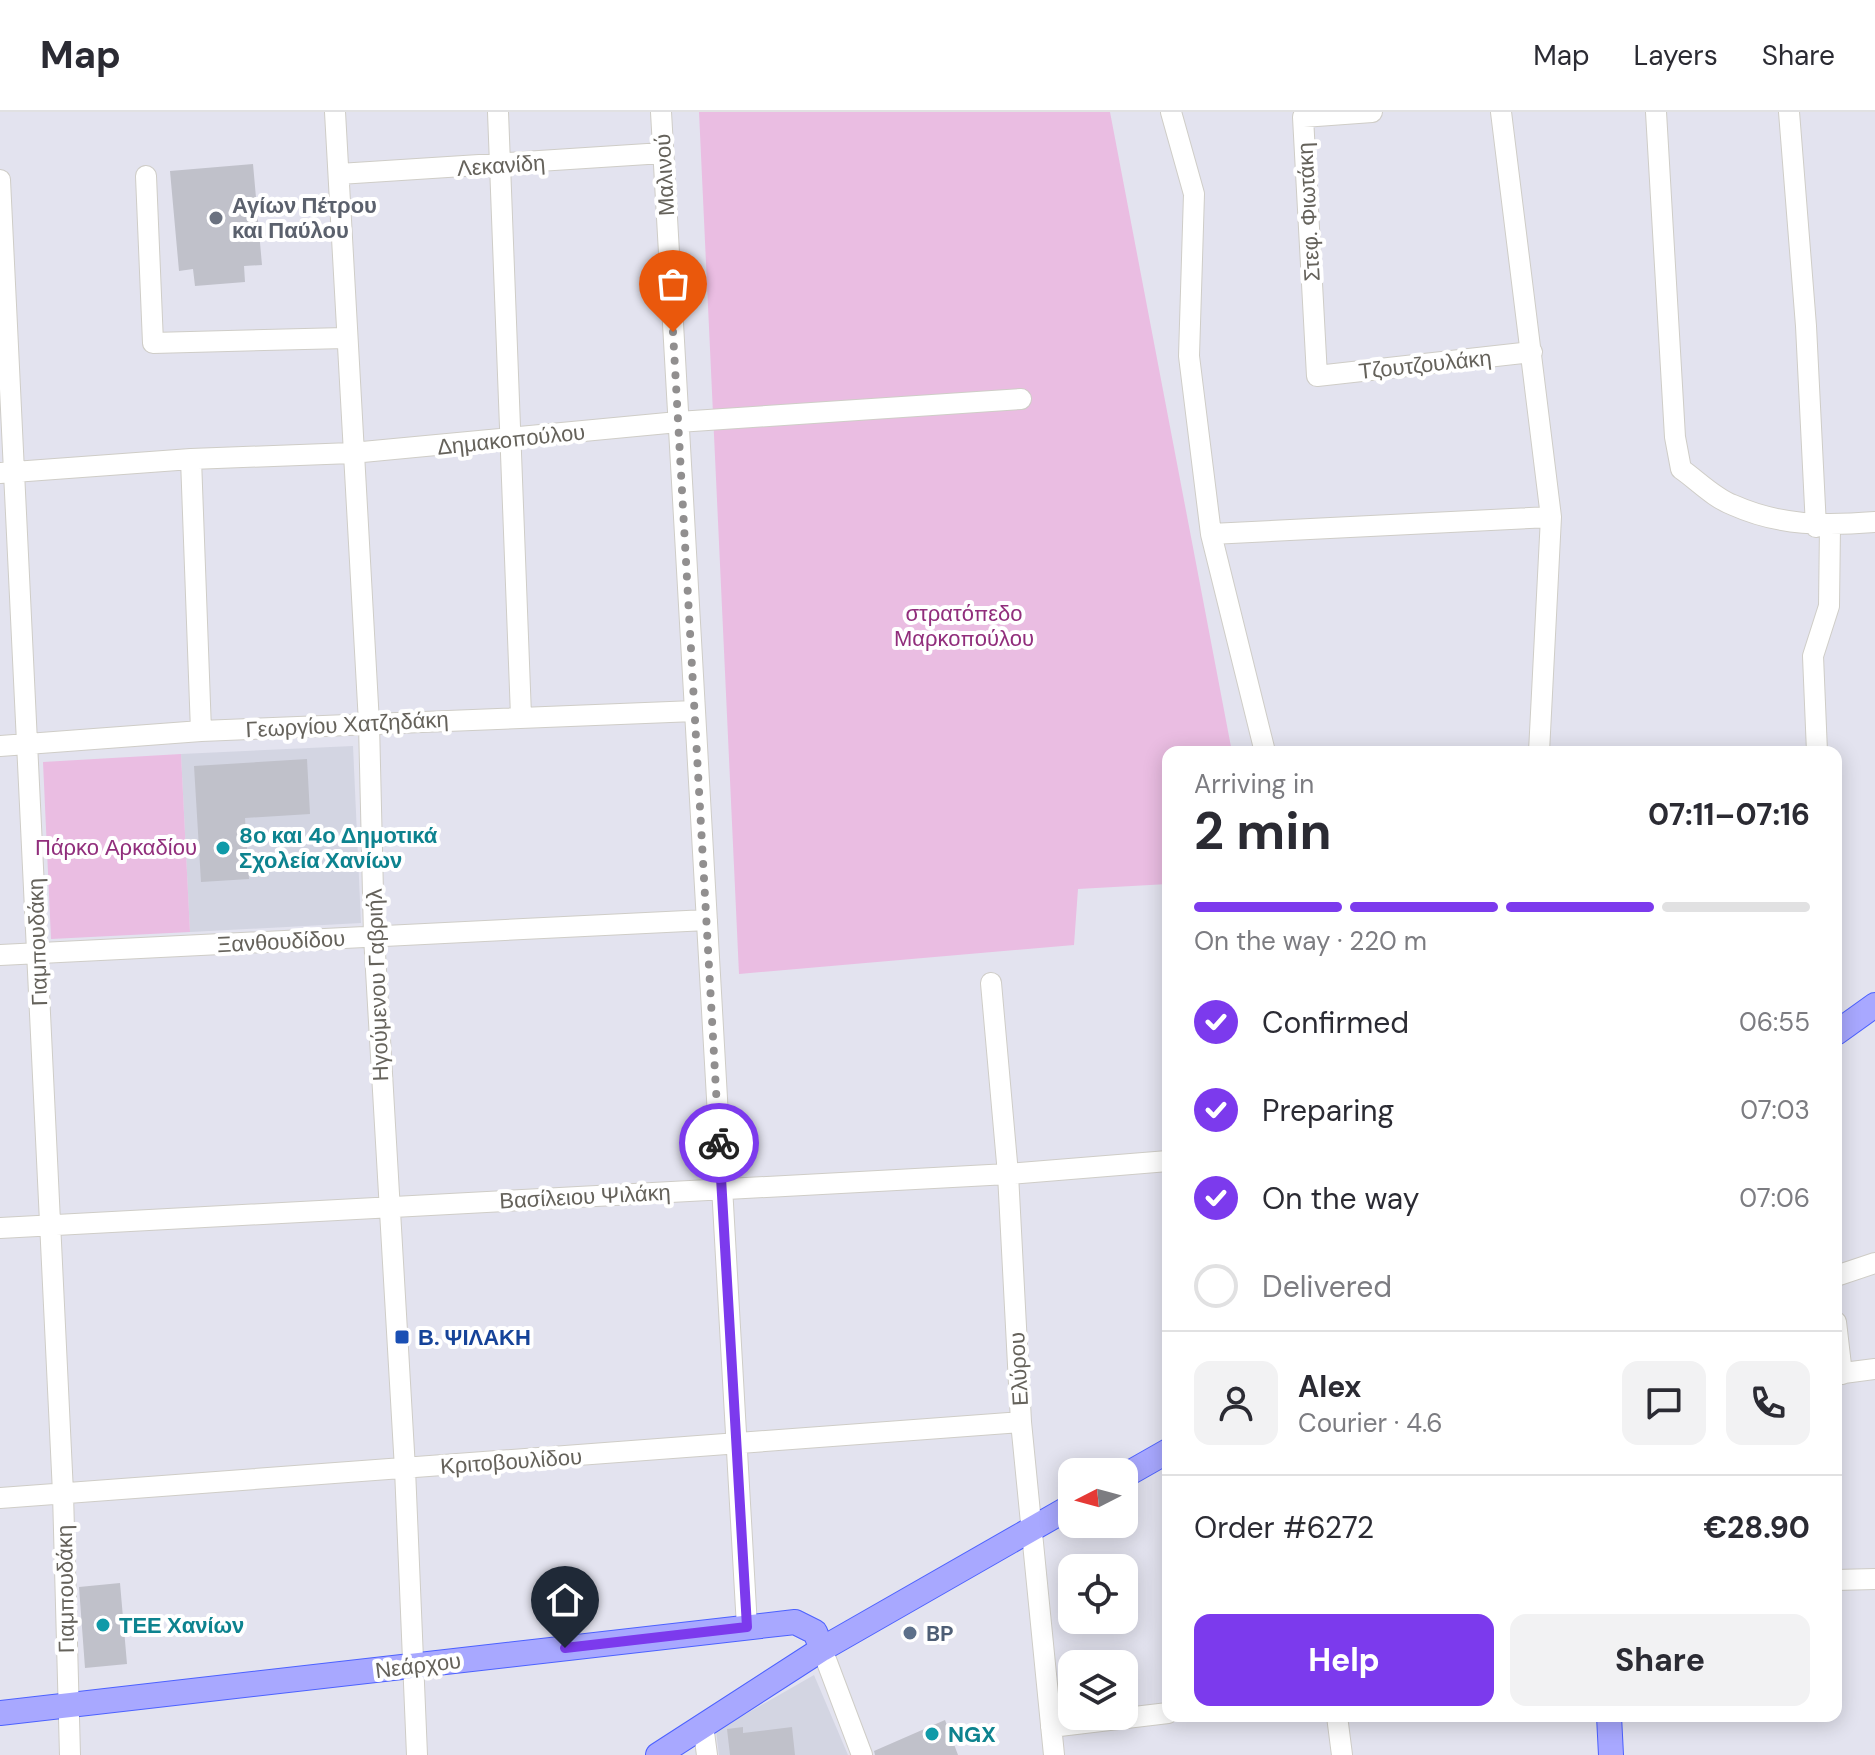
<!DOCTYPE html>
<html lang="en">
<head>
<meta charset="utf-8">
<style>
  :root { --surface:#fff; --page:#f2f2f3; --text:#2b2b33; --muted:#7c7c81; --line:#e1e1e2; --accent:#7c3aed }
  body { margin:0; font-family:"DM Sans",sans-serif; background:var(--page); color:var(--text); height:100vh; display:flex; flex-direction:column; font-size:30px; white-space:nowrap }
  * { box-sizing:border-box; margin:0 }
  p { font-size:26px; color:var(--muted) }
  .icon { flex:none; width:44px; height:44px; fill:none; stroke:currentColor; stroke-width:2; stroke-linecap:round; stroke-linejoin:round }
  .map { position:relative; flex:1; overflow:hidden }
  .sheet { position:absolute; left:1162px; top:634px; width:680px; height:976px; display:flex; flex-direction:column; background:var(--surface); border-radius:16px; box-shadow:0 4px 20px #0003 }
  .sheet>* { flex:none }
  .needle { width:52px; rotate:264deg }
  .fabs { position:absolute; left:1058px; top:1346px; display:grid; gap:16px }
  .fabs a { display:grid; place-items:center; width:80px; height:80px; border-radius:16px; background:var(--surface); box-shadow:0 4px 20px #0003; font-size:40px }
  .pin { position:absolute; display:grid; place-items:center; width:68px; height:68px; color:#fff; margin:-82px -34px; border-radius:50% 50% 50% 0; rotate:-45deg; box-shadow:0 0 8px #0007 }
  .pin .icon { rotate:45deg }
  .courier { position:absolute; display:grid; place-items:center; width:80px; height:80px; margin:-40px; border:6px solid #7c3aed; border-radius:50%; background:#fff; color:#222; box-shadow:0 2px 10px #0007 }
  .overview em { font-style:normal; font-weight:700 }
  .overview div { display:flex; flex-direction:column-reverse }
  .overview { display:flex; align-items:center; justify-content:space-between; height:136px; padding:0 32px }
  h1 { font-size:52px; font-weight:700; line-height:60px }
  .bar { display:grid; grid-template-columns:repeat(4,1fr); gap:12px 8px; align-content:center; height:96px; padding:0 32px }
  .bar i { height:10px; border-radius:6px; background:var(--line) }
  .bar .on { background:var(--accent) }
  .bar p { grid-column:span 4 }
  .line { display:flex; align-items:center; gap:20px; padding:0 32px; border-top:2px solid var(--line) }
  .line div { flex:1 }
  .round { display:grid; place-items:center; flex:none; width:84px; height:84px; border-radius:16px; background:var(--page) }
  ol { padding:0 32px; list-style:none }
  li { display:flex; align-items:center; gap:24px; height:88px }
  li p { margin-inline-start:auto }
  li .icon { padding:8px; border-radius:50%; background:var(--accent); color:#fff; stroke-width:4 }
  li:last-child { color:var(--muted) }
  li i { width:44px; height:44px; border:4px solid var(--line); border-radius:50% }
  .button { display:flex; gap:16px; margin-top:auto; padding:16px 32px }
  .button a { flex:1; height:92px; border-radius:16px; background:var(--accent); color:#fff; font-size:32px; font-weight:700; line-height:92px; text-align:center }
  .button a+a { background:var(--page); color:var(--text) }
  header { display:flex; align-items:center; gap:48px; box-sizing:border-box; height:112px; padding:0 40px; background:var(--surface); border-bottom:2px solid var(--line) }
  header strong { font-size:38px }
  nav { display:flex; gap:44px; margin-inline-start:auto; font-size:28px }
  .map>svg:first-child { display:block }
</style>
</head>
<body>
<header>
<strong>Map</strong>
<nav><a>Map</a><a>Layers</a><a>Share</a></nav>
</header>
<div class="map">
<svg width="1875" height="1643" viewBox="0 0 1875 1643">
  <rect width="100%" height="100%" fill="#e3e3ef"/>
  <!-- education -->
  <path fill="#d3d5e2" d="M353 634 361 811 190 820 181 642Z
    M814 1563 848 1643H719L716 1619Z"/>
  <!-- green -->
  <path fill="#eabde2" d="M699 0H1110L1232 640H1168V772L1078 777 1074 833 739 862Z
    M181 642 190 820 51 827 43 650Z"/>
  <!-- building -->
  <path fill="#c0c1ca" d="M253 52 262 153 244 154 245 170 195 174 193 157 179 159 170 59Z
    M307 647 310 702 245 706 249 767 201 770 194 654Z
    M120 1471 127 1552 85 1556 79 1475Z
    M945 1608 958 1643H875L874 1639Z
    M743 1615V1621L792 1615 795 1643H730L727 1617Z"/>
  <g fill="none" stroke-linecap="round" stroke-linejoin="round">
    <defs>
      <path id="minor" d="M335 0 369 611 374 824 405 1357 417 1643
        M498 0 521 604
        M661 0 747 1515
        M1171 0 1194 82 1189 244 1211 422 1265 640
        M1372 0 1303 5 1317 264 1532 240
        M1501 0 1551 405 1539 640
        M1656 0 1675 325 1681 357C1697 368 1714 386 1733 393 1780 414 1825 414 1875 410
        M1789 0 1806 214 1816 415
        M339 62 663 41
        M146 64 153 231 345 226
        M0 68 63 1381 70 1643
        M191 347 201 619
        M0 361 191 347 352 341 678 310 1021 287
        M1211 422 1551 405
        M0 634 201 619 695 599
        M1817 640 1813 544 1829 494 1830 414
        M0 843 707 808
        M991 871 1008 1062 1021 1310 1054 1643
        M0 1116 1008 1062 1168 1049
        M1836 1164 1875 1151
        M1836 1210 1842 1262
        M1836 1262 1875 1257
        M0 1386 1021 1310
        M1836 1468 1875 1467
        M822 1537 862 1643
        M1337 1604 1342 1643
        M703 1613 707 1643
        M1051 1615 1168 1601"/>
      <path id="major" d="M1836 921 1875 893
        M1124 1364 1168 1339
        M0 1601 795 1510 815 1520 822 1537
        M1609 1604 1611 1643
        M658 1643 822 1537 1072 1394"/>
    </defs>
    <!-- minor casing -->
    <use href="#minor" stroke="#cfcdc7" stroke-width="22"/>
    <!-- major casing -->
    <use href="#major" stroke="#4c61ff" stroke-width="26"/>
    <!-- minor -->
    <use href="#minor" stroke="#fff" stroke-width="20"/>
    <!-- major -->
    <use href="#major" stroke="#a8a8ff" stroke-width="24"/>
  </g>
  <g fill="none" stroke-linecap="round" stroke-linejoin="round">
    <!-- done -->
    <path stroke="#918f8f" stroke-width="8" stroke-dasharray="0 14.4" d="M673 220 719 1031"/>
    <!-- route -->
    <path stroke="#7c3aed" stroke-width="10" d="M565 1536 747 1515 719 1031"/>
  </g>
  <!-- markers -->
  <circle fill="#6b7280" stroke="#fff" stroke-width="3" cx="216" cy="106" r="8"/>
  <g fill="#0f9aa8" stroke="#fff" stroke-width="3">
    <circle cx="223" cy="736" r="8"/>
    <circle cx="103" cy="1513" r="8"/>
    <circle cx="932" cy="1622" r="8"/>
  </g>
  <rect fill="#1a4fb4" stroke="#fff" stroke-width="3" x="394" y="1217" width="16" height="16" rx="4"/>
  <circle fill="#5c6f8a" stroke="#fff" stroke-width="3" cx="910" cy="1521" r="8"/>
  <g text-anchor="middle" stroke-width="8" stroke-linejoin="round" paint-order="stroke">
    <!-- street labels -->
    <g font-size="22" fill="#65625b" stroke="#fff">
      <text transform="translate(501 53) rotate(-4)" y="8">Λεκανίδη</text>
      <text transform="translate(664 63) rotate(-93)" y="8">Μαλινού</text>
      <text transform="translate(1308 100) rotate(-93)" y="8">Στεφ. Φιωτάκη</text>
      <text transform="translate(1425 252) rotate(-6)" y="8">Τζουτζουλάκη</text>
      <text transform="translate(511 327) rotate(-6)" y="8">Δημακοπούλου</text>
      <text transform="translate(347 612) rotate(-3)" y="8">Γεωργίου Χατζηδάκη</text>
      <text transform="translate(281 829) rotate(-3)" y="8">Ξανθουδίδου</text>
      <text transform="translate(37 830) rotate(-92)" y="8">Γιαμπουδάκη</text>
      <text transform="translate(377 873) rotate(-92)" y="8">Ηγούμενου Γαβριήλ</text>
      <text transform="translate(585 1084) rotate(-3)" y="8">Βασίλειου Ψιλάκη</text>
      <text transform="translate(1018 1257) rotate(-93)" y="8">Ελύρου</text>
      <text transform="translate(511 1349) rotate(-4)" y="8">Κριτοβουλίδου</text>
      <text transform="translate(65 1477) rotate(-91)" y="8">Γιαμπουδάκη</text>
      <text transform="translate(418 1553) rotate(-7)" y="8">Νεάρχου</text>
    </g>
    <!-- worship labels -->
    <g font-size="22" font-weight="bold" fill="#5b616d" stroke="#fff" text-anchor="start">
      <text x="232" y="101">Αγίων Πέτρου<tspan x="232" dy="25">και Παύλου</tspan></text>
    </g>
    <!-- park labels -->
    <g font-size="22" fill="#912e7c" stroke="#fff">
      <text x="964" y="509">στρατόπεδο<tspan x="964" dy="25">Μαρκοπούλου</tspan></text>
      <text x="116" y="743">Πάρκο Αρκαδίου</text>
    </g>
    <!-- culture labels -->
    <g font-size="22" font-weight="bold" fill="#0d838f" stroke="#fff" text-anchor="start">
      <text x="239" y="731">8ο και 4ο Δημοτικά<tspan x="239" dy="25">Σχολεία Χανίων</tspan></text>
      <text x="119" y="1521">ΤΕΕ Χανίων</text>
      <text x="948" y="1630">NGX</text>
    </g>
    <!-- transit labels -->
    <g font-size="22" font-weight="bold" fill="#164399" stroke="#fff" text-anchor="start">
      <text x="418" y="1233">Β. ΨΙΛΑΚΗ</text>
    </g>
    <!-- service labels -->
    <g font-size="22" font-weight="bold" fill="#4e5e75" stroke="#fff" text-anchor="start">
      <text x="926" y="1529">BP</text>
    </g>
  </g>
</svg>
<div class="fabs">
<a><svg class="needle" viewBox="-14 -14 28 28"><path d="M0-13l5 13h-10z" fill="#e53935"/><path d="M0 13l5-13h-10z" fill="#7c7c81"/></svg></a>
<a><svg class="icon" aria-label="locate" viewBox="0 0 24 24"><circle cx="12" cy="12" r="6"/><path d="M12 2v4M12 18v4M2 12h4M18 12h4"/></svg></a>
<a><svg class="icon" aria-label="layers" viewBox="0 0 24 24"><path d="M12 4l9 5-9 5-9-5zM3 14l9 5 9-5"/></svg></a>
</div>
<div class="pin" style="left:673px;top:220px;background:#ea580c"><svg class="icon" aria-label="bag" viewBox="0 0 24 24"><path d="M5 8h14l-1 12H6zM9 8a3 3 0 0 1 6 0"/></svg></div>
<div class="pin" style="left:565px;top:1536px;background:#1f2937"><svg class="icon" aria-label="home" viewBox="0 0 24 24"><path d="M3 11l9-7 9 7M6 9v11h12V9"/></svg></div>
<div class="courier" style="left:719px;top:1031px"><svg class="icon" aria-label="bike" viewBox="0 0 24 24"><circle cx="6" cy="16" r="4"/><circle cx="18" cy="16" r="4"/><path d="M6 16l4-8h5l3 8M10 8l3 8H6M13 5h3"/></svg></div>
<section class="sheet">
<div class="overview"><div><h1>2 min</h1><p>Arriving in</p></div><em>07:11–07:16</em></div>
<div class="bar"><i class="on"></i><i class="on"></i><i class="on"></i><i></i><p>On the way · 220 m</p></div>
<ol>
<li><svg class="icon" aria-label="check" viewBox="0 0 24 24"><path d="M5 12l5 5 9-10"/></svg>Confirmed<p>06:55</p></li>
<li><svg class="icon" aria-label="check" viewBox="0 0 24 24"><path d="M5 12l5 5 9-10"/></svg>Preparing<p>07:03</p></li>
<li><svg class="icon" aria-label="check" viewBox="0 0 24 24"><path d="M5 12l5 5 9-10"/></svg>On the way<p>07:06</p></li>
<li><i></i>Delivered</li>
</ol>
<div class="line" style="height:144px"><a class="round"><svg class="icon" aria-label="person" viewBox="0 0 24 24"><circle cx="12" cy="8" r="4"/><path d="M4 21q1-7 8-7t8 7"/></svg></a><div><b>Alex</b><p>Courier · 4.6</p></div><a class="round"><svg class="icon" aria-label="chat" viewBox="0 0 24 24"><path d="M4 5h16v11H9l-5 4z"/></svg></a><a class="round"><svg class="icon" aria-label="phone" viewBox="0 0 24 24"><path d="M5 4h4l2 5-3 2q2 4 5 5l2-3 5 2v4C11 20 4 13 5 4z"/></svg></a></div>
<div class="line" style="height:104px"><div>Order #6272</div><b>€28.90</b></div>
<div class="button"><a>Help</a><a>Share</a></div>
</section>
</div>
</body>
</html>
